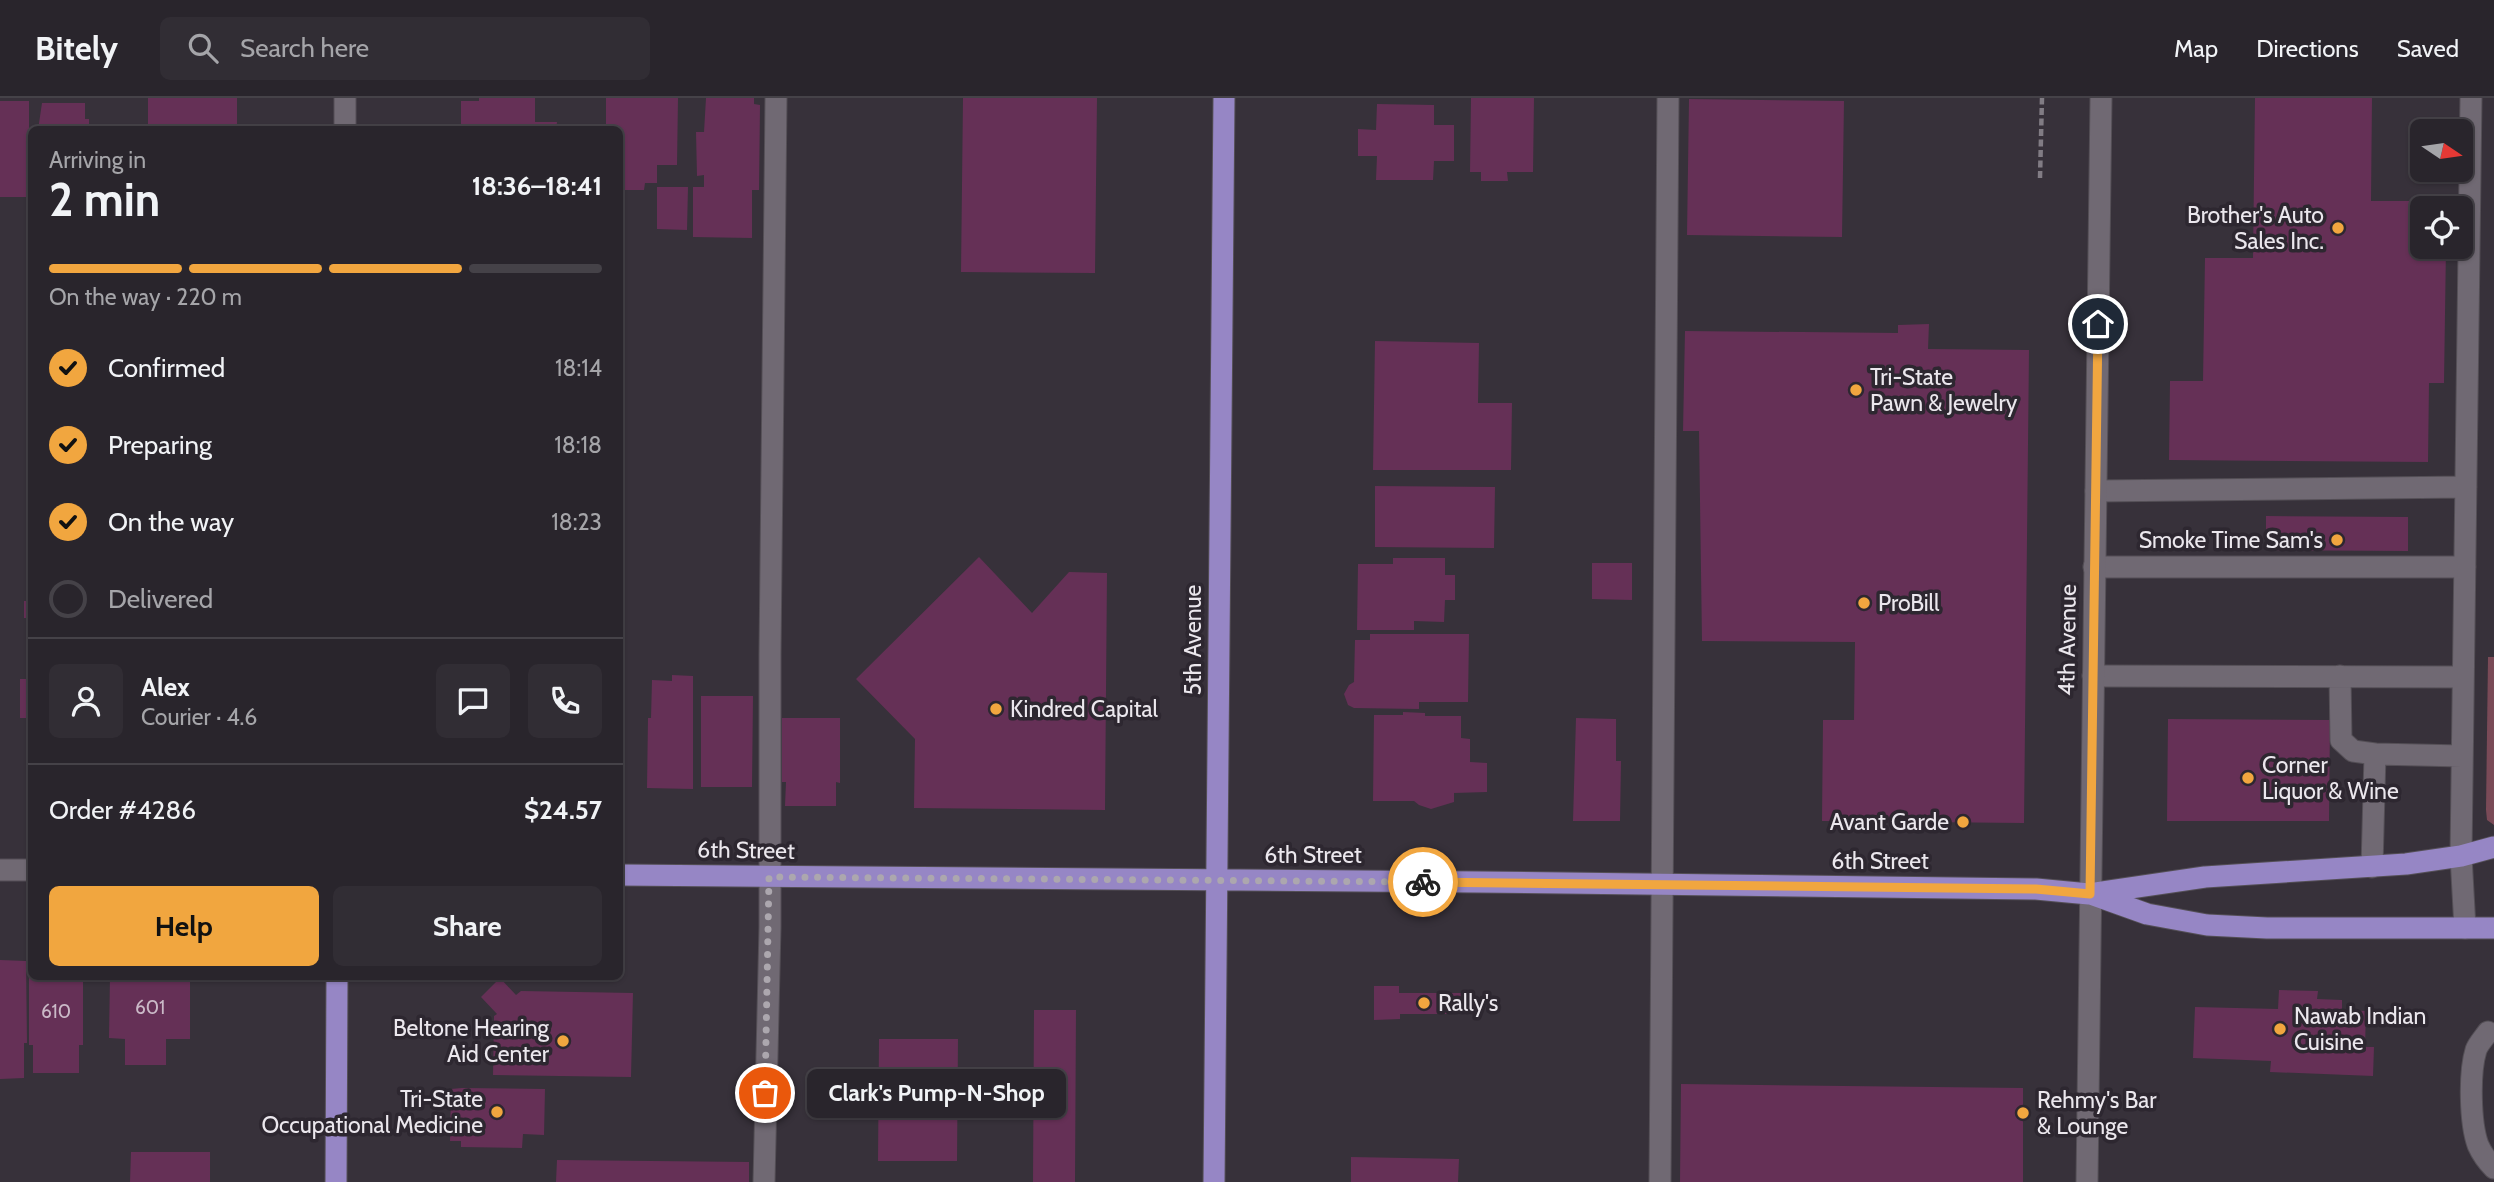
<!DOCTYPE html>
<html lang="en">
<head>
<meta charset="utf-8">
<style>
  :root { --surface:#29252c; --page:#312d34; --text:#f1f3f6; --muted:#a5a5a9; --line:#454248; --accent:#f1a63f }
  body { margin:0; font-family:Cabin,sans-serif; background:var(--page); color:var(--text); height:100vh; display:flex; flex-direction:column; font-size:26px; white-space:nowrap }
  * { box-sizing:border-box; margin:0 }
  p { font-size:23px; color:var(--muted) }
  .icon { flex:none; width:38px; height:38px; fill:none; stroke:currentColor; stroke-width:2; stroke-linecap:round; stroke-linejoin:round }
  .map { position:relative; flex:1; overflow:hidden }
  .drawer { position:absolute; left:28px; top:28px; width:595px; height:854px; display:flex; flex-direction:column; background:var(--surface); border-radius:10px; box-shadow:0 2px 5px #0004,0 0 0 2px var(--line) }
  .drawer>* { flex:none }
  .needle { width:46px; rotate:103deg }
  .controls { position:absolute; left:2410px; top:21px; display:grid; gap:14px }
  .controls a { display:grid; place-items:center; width:63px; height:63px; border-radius:10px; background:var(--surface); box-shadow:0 2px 5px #0004,0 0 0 2px var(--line); font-size:35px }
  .pin { position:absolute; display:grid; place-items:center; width:60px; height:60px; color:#fff; margin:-30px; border:4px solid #fff; border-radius:50%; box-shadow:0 2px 7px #0007 }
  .courier { position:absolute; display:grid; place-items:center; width:70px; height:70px; margin:-35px; border:5px solid #f1a63f; border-radius:50%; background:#fff; color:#222; box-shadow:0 2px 9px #0007 }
  .bubble { position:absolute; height:49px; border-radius:10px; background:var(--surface); box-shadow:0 2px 5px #0004,0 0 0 2px var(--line); font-size:23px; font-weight:700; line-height:49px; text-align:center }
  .overview em { font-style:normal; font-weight:700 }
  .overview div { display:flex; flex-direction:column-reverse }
  .overview { display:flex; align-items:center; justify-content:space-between; height:119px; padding:0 21px }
  h1 { font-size:46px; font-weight:700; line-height:52px }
  .bar { display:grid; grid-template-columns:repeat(4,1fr); gap:10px 7px; align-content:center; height:84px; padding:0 21px }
  .bar i { height:9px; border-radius:5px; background:var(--line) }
  .bar .current { background:var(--accent) }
  .bar p { grid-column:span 4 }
  .line { display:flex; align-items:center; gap:18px; padding:0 21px; border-top:2px solid var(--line) }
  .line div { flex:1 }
  .round { display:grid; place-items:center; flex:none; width:74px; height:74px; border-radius:10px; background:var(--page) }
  ol { padding:0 21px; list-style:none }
  li { display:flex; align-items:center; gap:21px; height:77px }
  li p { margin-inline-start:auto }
  li .icon { padding:7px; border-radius:50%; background:var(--accent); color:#111; stroke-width:4 }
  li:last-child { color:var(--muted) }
  li i { width:38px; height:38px; border:4px solid var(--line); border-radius:50% }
  .primary-button { display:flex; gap:14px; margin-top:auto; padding:14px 21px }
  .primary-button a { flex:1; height:80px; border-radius:10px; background:var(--accent); color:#111; font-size:28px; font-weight:700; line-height:80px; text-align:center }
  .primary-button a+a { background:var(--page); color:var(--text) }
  header { display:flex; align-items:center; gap:42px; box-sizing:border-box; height:98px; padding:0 35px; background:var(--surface); border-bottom:2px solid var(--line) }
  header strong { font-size:33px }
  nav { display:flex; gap:38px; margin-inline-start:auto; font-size:24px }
  .search { width:490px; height:63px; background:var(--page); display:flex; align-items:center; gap:18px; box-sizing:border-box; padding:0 24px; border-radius:10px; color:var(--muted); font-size:26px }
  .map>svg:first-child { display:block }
</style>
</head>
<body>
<header>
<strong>Bitely</strong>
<div class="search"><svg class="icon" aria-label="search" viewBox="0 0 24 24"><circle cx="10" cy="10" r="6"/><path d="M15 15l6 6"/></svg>Search here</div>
<nav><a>Map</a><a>Directions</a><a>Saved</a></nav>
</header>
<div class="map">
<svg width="2494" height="1084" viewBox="0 0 2494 1084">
  <rect width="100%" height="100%" fill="#37313a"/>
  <!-- green -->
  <path fill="#7a4a57" d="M2488 559H2494V727L2487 722 2486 712Z"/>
  <!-- building -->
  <path fill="#653056" d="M148 0H237V26H226V30L148 29Z
    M479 0H535V24H557L556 32H461V3H479Z
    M606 0H678L677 67H657V85H645L644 92H620V32H606Z
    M706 0H754V6L760 7 759 92H752V140L693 139V89H704V77L697 78 696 34H704Z
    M963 0H1097L1095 175 961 174Z
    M1471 0H1534L1533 74H1507L1508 83H1481V74H1470Z
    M2255 0H2372L2371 103H2446V110H2422V149H2446L2444 285H2429L2428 364 2169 362 2170 283H2203L2205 160H2253Z
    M1689 1 1844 3 1842 139 1687 137Z
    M0 3H29V99H0Z
    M42 5H85V21H89V32H38Z
    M1377 6 1434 7V27H1454V63H1434L1433 82H1376L1377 58H1358V31L1376 32Z
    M657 89H688L687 132 657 131Z
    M1929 226 1928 251 2029 252 2024 725 1822 723 1823 622H1854L1855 544 1702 543 1699 333H1683L1685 233 1898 235V227Z
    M1375 243 1479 245 1478 305H1512L1511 372H1373Z
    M1375 388 1495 389 1494 450 1375 449Z
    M2266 418 2408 419V453L2266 452Z
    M979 459 1032 515 1069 474 1107 475 1105 712 914 710 915 641 856 581Z
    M1393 460H1445V477H1455V502H1445L1444 524 1414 523V532H1357L1358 466H1393Z
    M1592 465H1632V502L1592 501Z
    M24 503H32V520H24Z
    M1370 536H1469L1468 604H1419V611L1354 610 1348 607 1344 596 1349 587 1354 584 1355 542H1370Z
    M672 577 693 578V691L647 690 648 620H651L652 582 672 583Z
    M20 581H32V620H20Z
    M701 598H753L752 689H701Z
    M1403 614 1425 615V618H1461V640L1470 641V664L1487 665V694L1454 695V704L1431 711 1419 707 1414 703H1373L1374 617H1403Z
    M782 620H840V685L836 684V708H785L786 684H782Z
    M1576 620 1616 621V663H1621L1620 723H1573Z
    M2168 621 2330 622 2329 723H2167Z
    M0 862 26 863 27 945H24V980L0 981Z
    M29 878H83V947H79V975H33V947H29Z
    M110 878H190V941H166V967H125V941L109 940Z
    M500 880 516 897 521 893 633 895 631 979 493 977 494 918 497 916 481 899Z
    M1374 888H1399V895H1475V916H1400V921L1374 922Z
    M2279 892 2318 893 2317 901 2342 902V912L2366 913 2365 949H2374L2373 978 2270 974 2271 963 2193 960 2195 909 2278 911Z
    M1034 912H1076L1075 1084H1033Z
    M879 941H958L957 1063H878Z
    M1681 986 2023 990V1084H1680Z
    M462 990 545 991 544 1037 523 1036 522 1050 461 1049V1043H450L451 991Z
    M131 1054H210V1084H130Z
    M1351 1059 1459 1061 1458 1084H1351Z
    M557 1062 749 1064V1084H556Z"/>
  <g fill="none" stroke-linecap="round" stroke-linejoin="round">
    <defs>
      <path id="lane" d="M2096 393 2466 389
        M2094 469H2465
        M2093 578 2463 579
        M2340 578 2341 642 2353 653 2375 656
        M2372 769 2375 656 2462 658
        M2465 830 2461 758 2471 0
        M2488 934C2484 940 2478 946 2476 952 2469 975 2470 1025 2478 1047 2482 1056 2487 1063 2494 1070
        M764 1084 770 829V557L776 0
        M1660 1084 1668 0"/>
      <path id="street" d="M345 32V0
        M0 772H32"/>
      <path id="secondary" d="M2087 1084 2101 0"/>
      <path id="primary" d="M620 777 1477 784 2036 791 2089 796 2205 779 2406 766 2461 758 2494 749
        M2091 796 2147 816 2207 827 2267 830H2494
        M336 1084 337 878
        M1214 1084 1224 0"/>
    </defs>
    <!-- lane casing -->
    <use href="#lane" stroke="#544f56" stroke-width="23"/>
    <!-- street casing -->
    <use href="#street" stroke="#544f56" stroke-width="23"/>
    <!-- secondary casing -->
    <use href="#secondary" stroke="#544f56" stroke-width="23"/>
    <!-- primary casing -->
    <use href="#primary" stroke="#544f56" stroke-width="23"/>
    <!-- path -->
    <path stroke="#817c84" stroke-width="4.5" stroke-dasharray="7 3.5" stroke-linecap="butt" d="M2040 80 2042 0"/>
    <!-- lane -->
    <use href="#lane" stroke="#706973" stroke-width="21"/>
    <!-- street -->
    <use href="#street" stroke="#706973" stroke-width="21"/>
    <!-- secondary -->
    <use href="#secondary" stroke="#706973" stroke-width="21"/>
    <!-- primary -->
    <use href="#primary" stroke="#9686c5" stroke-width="21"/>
  </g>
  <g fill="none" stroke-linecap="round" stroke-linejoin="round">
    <!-- done -->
    <path stroke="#aca7ae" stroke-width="7" stroke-dasharray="0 12.6" d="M765 995 769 779 1423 784"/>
    <!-- route -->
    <path stroke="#f1a63f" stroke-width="9" d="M1423 784 2036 791 2090 796 2098 226"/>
  </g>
  <!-- markers -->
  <g fill="#f1a63f" stroke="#2d2730" stroke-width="2.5">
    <circle cx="2338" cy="130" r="7"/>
    <circle cx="1856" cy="292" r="7"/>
    <circle cx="2337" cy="442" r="7"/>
    <circle cx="1864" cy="505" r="7"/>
    <circle cx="996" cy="611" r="7"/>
    <circle cx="2248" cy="680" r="7"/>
    <circle cx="1963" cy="724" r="7"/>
    <circle cx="1424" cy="905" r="7"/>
    <circle cx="2280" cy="931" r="7"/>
    <circle cx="563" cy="943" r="7"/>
    <circle cx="497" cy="1014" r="7"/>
    <circle cx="2023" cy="1015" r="7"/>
  </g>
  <g text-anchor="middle" stroke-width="7" stroke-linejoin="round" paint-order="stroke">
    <!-- number labels -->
    <g font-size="19" fill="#cab9c7">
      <text x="150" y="916">601</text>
      <text x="56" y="920">610</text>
    </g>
    <!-- poi labels -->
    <g font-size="23" fill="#ebe7ed" stroke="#2d2730" text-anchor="start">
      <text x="2324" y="125" text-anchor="end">Brother's Auto<tspan x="2324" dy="26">Sales Inc.</tspan></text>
      <text x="1870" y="287">Tri-State<tspan x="1870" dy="26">Pawn &amp; Jewelry</tspan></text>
      <text x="2323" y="450" text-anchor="end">Smoke Time Sam's</text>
      <text x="1878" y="513">ProBill</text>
      <text x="1010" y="619">Kindred Capital</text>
      <text x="2262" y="675">Corner<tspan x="2262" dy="26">Liquor &amp; Wine</tspan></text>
      <text x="1949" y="732" text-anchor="end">Avant Garde</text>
      <text x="1438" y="913">Rally's</text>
      <text x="2294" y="926">Nawab Indian<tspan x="2294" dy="26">Cuisine</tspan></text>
      <text x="549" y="938" text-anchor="end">Beltone Hearing<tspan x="549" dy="26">Aid Center</tspan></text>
      <text x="483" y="1009" text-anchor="end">Tri-State<tspan x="483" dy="26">Occupational Medicine</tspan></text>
      <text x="2037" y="1010">Rehmy's Bar<tspan x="2037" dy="26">&amp; Lounge</tspan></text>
    </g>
    <!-- street labels -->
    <g font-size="23" fill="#ebe7ed" stroke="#2d2730">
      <text transform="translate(1193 542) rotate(-90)" y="8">5th Avenue</text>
      <text transform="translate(2067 542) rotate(-89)" y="8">4th Avenue</text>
      <text transform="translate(746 752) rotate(1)" y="8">6th Street</text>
      <text x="1313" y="765">6th Street</text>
      <text x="1880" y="771">6th Street</text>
    </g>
  </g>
</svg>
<div class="controls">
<a><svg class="needle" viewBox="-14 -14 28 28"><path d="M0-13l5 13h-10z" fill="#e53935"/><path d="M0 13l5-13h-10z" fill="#a5a5a9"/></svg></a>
<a><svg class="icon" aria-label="locate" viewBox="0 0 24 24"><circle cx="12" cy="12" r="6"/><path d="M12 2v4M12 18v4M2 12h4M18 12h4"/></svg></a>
</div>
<div class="pin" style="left:765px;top:995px;background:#ea580c"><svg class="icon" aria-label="bag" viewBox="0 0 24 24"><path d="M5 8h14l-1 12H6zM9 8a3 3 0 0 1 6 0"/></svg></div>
<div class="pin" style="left:2098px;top:226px;background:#1f2937"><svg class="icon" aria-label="home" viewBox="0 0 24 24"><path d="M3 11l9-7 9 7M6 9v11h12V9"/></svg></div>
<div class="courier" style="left:1423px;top:784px"><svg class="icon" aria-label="bike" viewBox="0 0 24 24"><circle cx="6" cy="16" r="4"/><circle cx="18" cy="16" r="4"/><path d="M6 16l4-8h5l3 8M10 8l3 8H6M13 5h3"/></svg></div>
<div class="bubble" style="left:807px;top:971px;width:259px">Clark's Pump-N-Shop</div>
<section class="drawer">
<div class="overview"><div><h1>2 min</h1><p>Arriving in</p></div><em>18:36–18:41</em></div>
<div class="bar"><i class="current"></i><i class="current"></i><i class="current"></i><i></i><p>On the way · 220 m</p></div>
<ol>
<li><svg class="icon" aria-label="check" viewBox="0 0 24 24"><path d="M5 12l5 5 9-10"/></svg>Confirmed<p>18:14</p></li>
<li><svg class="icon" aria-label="check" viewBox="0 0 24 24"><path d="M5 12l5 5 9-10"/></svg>Preparing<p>18:18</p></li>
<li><svg class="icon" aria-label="check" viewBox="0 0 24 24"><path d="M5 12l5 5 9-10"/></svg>On the way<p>18:23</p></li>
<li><i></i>Delivered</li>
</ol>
<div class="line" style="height:126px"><a class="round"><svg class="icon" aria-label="person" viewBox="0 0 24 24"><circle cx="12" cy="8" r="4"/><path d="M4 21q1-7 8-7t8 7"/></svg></a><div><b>Alex</b><p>Courier · 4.6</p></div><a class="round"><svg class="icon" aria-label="chat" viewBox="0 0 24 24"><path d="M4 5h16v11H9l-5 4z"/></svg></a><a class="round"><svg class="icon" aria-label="phone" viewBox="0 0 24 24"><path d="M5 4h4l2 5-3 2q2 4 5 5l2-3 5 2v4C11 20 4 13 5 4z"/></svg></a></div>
<div class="line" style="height:91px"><div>Order #4286</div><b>$24.57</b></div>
<div class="primary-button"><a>Help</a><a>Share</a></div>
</section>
</div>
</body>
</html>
